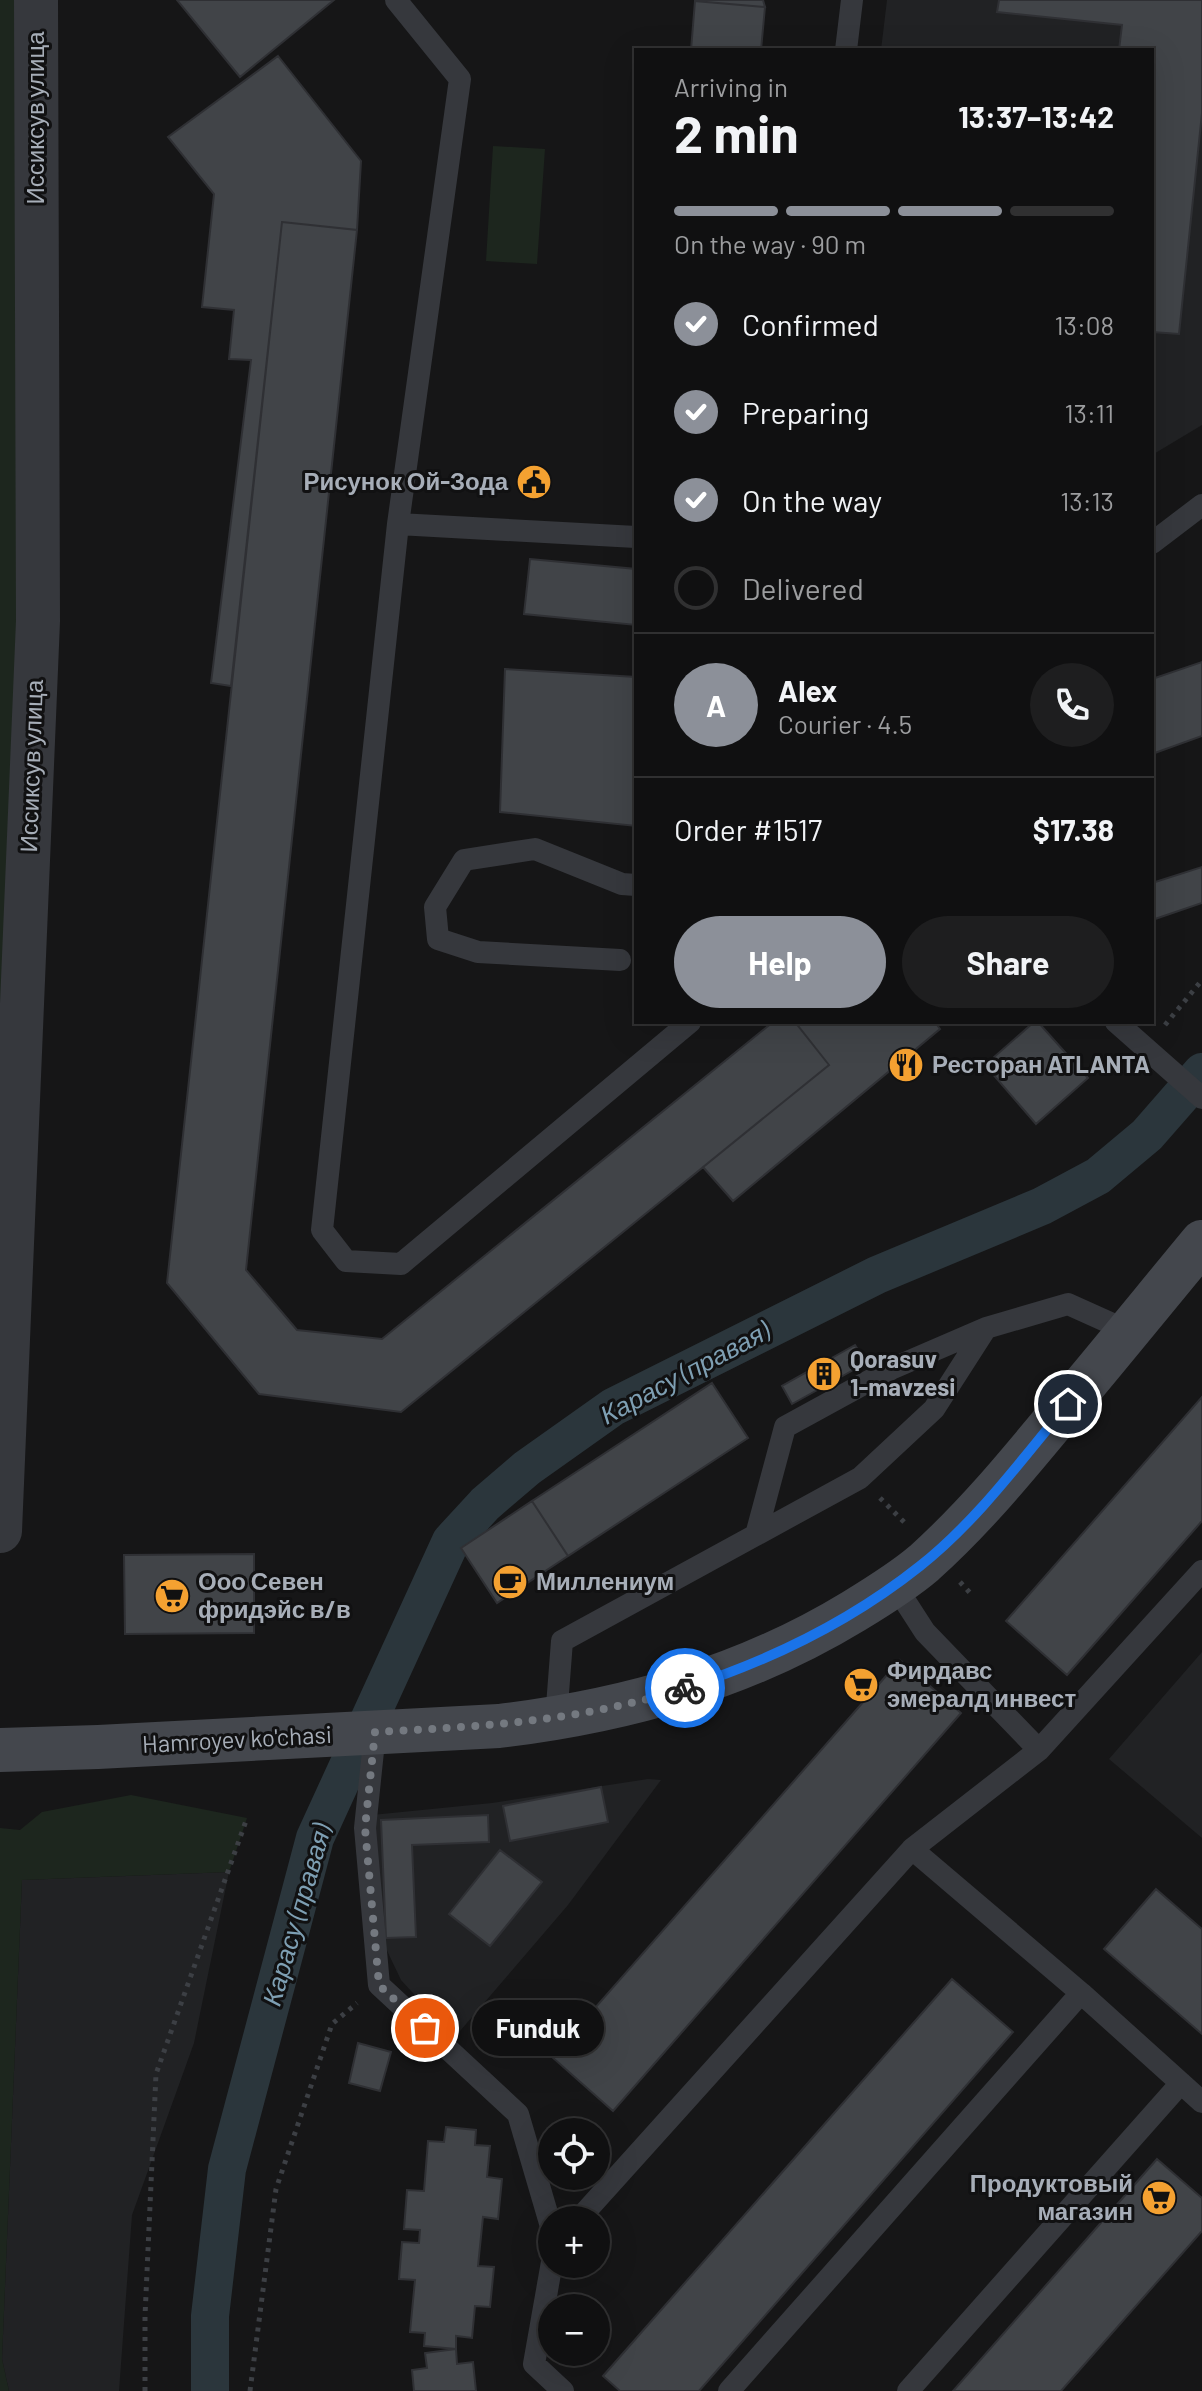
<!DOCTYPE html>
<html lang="en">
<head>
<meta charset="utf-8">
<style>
  :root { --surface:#101011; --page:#1e1e1f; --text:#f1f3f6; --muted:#9c9d9f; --line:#303031; --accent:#8c9099 }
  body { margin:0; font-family:Barlow,sans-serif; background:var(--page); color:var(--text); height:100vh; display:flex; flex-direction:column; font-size:30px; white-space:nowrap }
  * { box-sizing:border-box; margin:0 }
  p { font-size:26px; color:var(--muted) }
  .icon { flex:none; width:44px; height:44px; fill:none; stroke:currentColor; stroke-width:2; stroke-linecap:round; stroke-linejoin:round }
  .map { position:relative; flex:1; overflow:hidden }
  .details { position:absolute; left:634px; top:48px; width:520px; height:976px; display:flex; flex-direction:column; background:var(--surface); border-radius:0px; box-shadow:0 8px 32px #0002,0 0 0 2px var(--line) }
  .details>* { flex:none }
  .tools { position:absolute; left:538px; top:2118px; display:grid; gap:16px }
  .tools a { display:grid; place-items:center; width:72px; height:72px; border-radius:50%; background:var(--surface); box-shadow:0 8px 32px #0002,0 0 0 2px var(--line); font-size:40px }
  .pin { position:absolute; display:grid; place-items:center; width:68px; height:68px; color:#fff; margin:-34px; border:4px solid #fff; border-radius:50%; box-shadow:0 2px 8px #0007 }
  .courier { position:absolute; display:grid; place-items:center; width:80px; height:80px; margin:-40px; border:6px solid #1a73e8; border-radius:50%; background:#fff; color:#222; box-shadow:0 2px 10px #0007 }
  .bubble { position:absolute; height:56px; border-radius:28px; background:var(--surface); box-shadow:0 8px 32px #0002,0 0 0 2px var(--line); font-size:26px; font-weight:700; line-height:56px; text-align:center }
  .overview em { font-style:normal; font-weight:700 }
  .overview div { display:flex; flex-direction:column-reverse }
  .overview { display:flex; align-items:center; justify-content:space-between; height:136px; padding:0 40px }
  h1 { font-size:52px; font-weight:700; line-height:60px }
  .bar { display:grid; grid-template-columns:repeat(4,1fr); gap:12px 8px; align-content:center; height:96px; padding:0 40px }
  .bar i { height:10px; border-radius:6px; background:var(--line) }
  .bar .active { background:var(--accent) }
  .bar p { grid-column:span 4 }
  .line { display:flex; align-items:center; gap:20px; padding:0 40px; border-top:2px solid var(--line) }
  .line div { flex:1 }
  .round { display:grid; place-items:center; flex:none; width:84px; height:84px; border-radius:42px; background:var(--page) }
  ol { padding:0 40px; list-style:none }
  li { display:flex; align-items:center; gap:24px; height:88px }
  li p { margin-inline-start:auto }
  li .icon { padding:8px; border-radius:50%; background:var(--accent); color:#fff; stroke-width:4 }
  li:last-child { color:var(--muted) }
  li i { width:44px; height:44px; border:4px solid var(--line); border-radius:50% }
  .primary-button { display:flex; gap:16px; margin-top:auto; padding:16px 40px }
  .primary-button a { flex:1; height:92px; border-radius:48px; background:var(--accent); color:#fff; font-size:32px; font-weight:700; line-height:92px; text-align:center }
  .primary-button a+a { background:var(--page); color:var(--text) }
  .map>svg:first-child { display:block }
</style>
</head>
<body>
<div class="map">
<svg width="1202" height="2391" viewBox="0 0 1202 2391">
  <rect width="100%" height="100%" fill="#161617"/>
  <!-- built -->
  <path fill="#212224" d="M887 0H1202V425L1152 455V50H881Z
    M1202 1652V1838L1109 1759Z
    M648 1779 661 1780 568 1905 454 2038 401 1980 381 1938 372 1815 492 1803Z
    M229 1872 194 2043 132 2215 119 2391H9L2 2359 22 1880Z"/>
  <!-- green -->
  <path fill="#1d261e" d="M0 0H36L0 1531Z
    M493 146 545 149 537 264 486 261Z
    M131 1795 247 1818 229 1872 22 1880 2 2359 9 2391H0V1828L20 1830 42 1812Z"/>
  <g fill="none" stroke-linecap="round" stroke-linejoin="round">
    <!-- canal -->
    <path stroke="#2b363c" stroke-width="38" d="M210 2391V2316L227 2169 315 1838 451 1541 485 1504 527 1468 613 1407 877 1275 1042 1206 1098 1176 1147 1135 1202 1072"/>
  </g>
  <!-- building -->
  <path fill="#414448" stroke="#2f3034" stroke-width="2" d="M177 0H334L240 77Z
    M695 0H763L765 7 695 1Z
    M999 0H1202V113L1179 334 1152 332V50H1119L1122 25 997 12Z
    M695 1 765 7 761 50H691Z
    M278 56 361 161 357 230 282 222 231 686 211 683 251 360 229 359 234 310 202 307 214 194 168 137Z
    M282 222 357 230 246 1270 297 1330 382 1339 773 1022H795L829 1065 401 1412 259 1394 167 1283Z
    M530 559 636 569V625L524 614Z
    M1202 662V736L1152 754V679Z
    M505 669 636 677V826L500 812Z
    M1202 867V903L1152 920V883Z
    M795 1022H935L940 1029 733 1201 703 1167 829 1065Z
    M1034 1022H1038L1088 1078 1036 1124 985 1065Z
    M855 1345 866 1363 792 1404 782 1386Z
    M712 1383 748 1438 568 1556 532 1501Z
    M1202 1397V1521L1067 1675 1006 1621Z
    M532 1501 568 1556 497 1603 461 1548Z
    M254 1554V1633L125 1634 124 1555Z
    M900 1660 961 1713 613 2111 552 2057Z
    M601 1787 608 1822 510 1841 503 1806Z
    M488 1815 489 1842 412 1845 416 1937 386 1938 381 1820Z
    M500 1850 542 1882 490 1946 449 1914Z
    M1156 1889 1202 1929V2034L1104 1949Z
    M952 1979 1013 2032 699 2391H620L603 2376Z
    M358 2043 391 2052 380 2091 349 2083Z
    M446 2127 476 2130 475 2145 490 2146 487 2177 502 2179 498 2219 483 2217 478 2266 494 2267 490 2307 475 2306 472 2338 456 2336V2349L424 2346 425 2333 410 2332 415 2280 399 2279 402 2242 419 2243 420 2230 404 2229 407 2190 424 2191 428 2141 444 2142Z
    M1157 2159 1202 2198V2231L1061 2391H953Z
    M456 2349 457 2364 473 2362 476 2391H414L412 2370 427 2368 425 2353Z"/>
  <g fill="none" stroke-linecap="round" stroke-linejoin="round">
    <!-- path -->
    <path stroke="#3c3f44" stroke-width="5" stroke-dasharray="4 6" stroke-linecap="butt" d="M1165 1025 1202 980
      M880 1498 907 1525
      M960 1582 972 1595
      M145 2391V2316L156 2074 247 1818
      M250 2391 276 2189 332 2024 357 2003"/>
    <!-- lane -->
    <path stroke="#36383d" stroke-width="22" d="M396 0 460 79 398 524 322 1230 346 1261 401 1264 690 1022
      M846 50 852 0
      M398 524 636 537
      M1152 543 1202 505
      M620 960 478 952 438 939 435 907 464 860 535 849 622 884 636 885
      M1116 1022 1202 1098
      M756 1535 785 1427 891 1369 986 1328 1068 1304 1128 1331
      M894 1584 925 1632 1039 1750 912 1849 1081 1993 1202 2102
      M556 1719 562 1641 860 1478 934 1409 986 1328
      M375 1732 365 1828 379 1985 518 2114 552 2230
      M1039 1750 1202 1571
      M578 2220 912 1849
      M552 2262 534 2364 563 2391
      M729 2391 1081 1993
      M908 2391 1181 2083"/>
    <!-- street -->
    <path stroke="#36383d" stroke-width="44" d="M0 1531 38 621 36 0"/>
    <!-- secondary -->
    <path stroke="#44474d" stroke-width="44" d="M0 1750 98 1747 499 1726C625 1711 744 1678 854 1611 877 1597 903 1581 924 1563 974 1518 1016 1467 1059 1415 1107 1358 1154 1300 1202 1242"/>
  </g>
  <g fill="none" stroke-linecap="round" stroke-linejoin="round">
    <!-- done -->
    <path stroke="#747980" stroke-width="8" stroke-dasharray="0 14.4" d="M425 2028 379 1985 365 1828 375 1732C480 1727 583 1721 685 1688"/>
    <!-- route -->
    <path stroke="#1a73e8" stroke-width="10" d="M685 1688C769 1661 851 1621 920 1566 977 1521 1022 1459 1068 1404"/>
  </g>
  <!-- icons -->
  <defs>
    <symbol id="civic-disc" viewBox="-11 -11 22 22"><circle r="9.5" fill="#f4a131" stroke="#111112"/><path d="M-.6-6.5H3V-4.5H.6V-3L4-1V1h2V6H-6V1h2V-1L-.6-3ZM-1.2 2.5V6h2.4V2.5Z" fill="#111"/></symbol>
    <symbol id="restaurant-disc" viewBox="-11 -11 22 22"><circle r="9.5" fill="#f4a131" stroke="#111112"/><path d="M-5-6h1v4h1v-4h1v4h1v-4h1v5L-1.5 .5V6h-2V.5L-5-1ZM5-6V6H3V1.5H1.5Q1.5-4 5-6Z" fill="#111"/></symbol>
    <symbol id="building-disc" viewBox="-11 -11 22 22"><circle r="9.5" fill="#f4a131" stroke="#111112"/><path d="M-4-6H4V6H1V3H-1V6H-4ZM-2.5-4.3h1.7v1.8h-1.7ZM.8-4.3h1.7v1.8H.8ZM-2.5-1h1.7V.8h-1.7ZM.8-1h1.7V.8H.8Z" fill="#111"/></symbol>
    <symbol id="cafe-disc" viewBox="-11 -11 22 22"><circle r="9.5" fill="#f4a131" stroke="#111112"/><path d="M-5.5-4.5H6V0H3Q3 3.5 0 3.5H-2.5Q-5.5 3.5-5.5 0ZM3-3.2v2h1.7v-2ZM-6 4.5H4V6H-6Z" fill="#111"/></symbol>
    <symbol id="supermarket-disc" viewBox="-11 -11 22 22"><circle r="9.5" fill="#f4a131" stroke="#111112"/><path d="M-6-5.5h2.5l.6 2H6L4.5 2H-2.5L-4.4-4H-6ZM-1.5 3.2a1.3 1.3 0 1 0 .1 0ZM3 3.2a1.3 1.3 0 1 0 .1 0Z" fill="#111"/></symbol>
  </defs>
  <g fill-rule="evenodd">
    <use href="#civic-disc" x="514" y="462" width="40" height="40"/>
    <use href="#restaurant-disc" x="886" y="1045" width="40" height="40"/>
    <use href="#building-disc" x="804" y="1354" width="40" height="40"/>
    <use href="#cafe-disc" x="490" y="1562" width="40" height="40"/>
    <use href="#supermarket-disc" x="152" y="1576" width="40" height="40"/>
    <use href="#supermarket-disc" x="841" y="1665" width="40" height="40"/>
    <use href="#supermarket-disc" x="1139" y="2178" width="40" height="40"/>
  </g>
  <g text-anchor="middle" stroke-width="6" stroke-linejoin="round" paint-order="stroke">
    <!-- street labels -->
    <g font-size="24" fill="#a7aeb8" stroke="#111112">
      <text transform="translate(36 118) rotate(-90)" y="8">Иссиксув улица</text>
      <text transform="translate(32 766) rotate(-88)" y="8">Иссиксув улица</text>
      <text transform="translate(237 1740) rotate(-3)" y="8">Hamroyev ko'chasi</text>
    </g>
    <!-- poi labels -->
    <g font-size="24" font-weight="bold" fill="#a7aeb8" stroke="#111112" text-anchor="start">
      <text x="508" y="490" text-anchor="end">Рисунок Ой-Зода</text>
      <text x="932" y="1073">Ресторан ATLANTA</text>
      <text x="850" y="1368">Qorasuv<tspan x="850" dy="28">1-mavzesi</tspan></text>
      <text x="198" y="1590">Ооо Севен<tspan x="198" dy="28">фридэйс в/в</tspan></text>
      <text x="536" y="1590">Миллениум</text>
      <text x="887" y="1679">Фирдавс<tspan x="887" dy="28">эмералд инвест</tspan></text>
      <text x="1133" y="2192" text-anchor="end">Продуктовый<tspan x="1133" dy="28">магазин</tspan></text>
    </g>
    <!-- water labels -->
    <g font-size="26" font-style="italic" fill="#7e9fb3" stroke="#111112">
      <text transform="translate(685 1373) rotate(-28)" y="9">Карасу (правая)</text>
      <text transform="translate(297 1915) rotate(-74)" y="9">Карасу (правая)</text>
    </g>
  </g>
</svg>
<div class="tools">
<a><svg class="icon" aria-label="locate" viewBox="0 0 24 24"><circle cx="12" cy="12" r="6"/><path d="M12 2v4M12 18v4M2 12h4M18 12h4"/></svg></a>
<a>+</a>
<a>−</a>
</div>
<div class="pin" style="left:425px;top:2028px;background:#ea580c"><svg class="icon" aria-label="bag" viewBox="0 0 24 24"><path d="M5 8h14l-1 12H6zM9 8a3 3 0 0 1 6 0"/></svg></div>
<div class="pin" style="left:1068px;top:1404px;background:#1f2937"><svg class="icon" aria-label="home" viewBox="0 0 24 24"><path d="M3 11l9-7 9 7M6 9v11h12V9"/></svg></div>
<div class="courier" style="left:685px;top:1688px"><svg class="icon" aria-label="bike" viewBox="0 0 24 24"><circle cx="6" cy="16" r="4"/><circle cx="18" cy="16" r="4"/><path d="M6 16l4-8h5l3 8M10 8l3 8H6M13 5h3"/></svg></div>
<div class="bubble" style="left:472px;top:2000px;width:132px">Funduk</div>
<section class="details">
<div class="overview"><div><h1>2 min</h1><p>Arriving in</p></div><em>13:37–13:42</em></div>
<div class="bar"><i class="active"></i><i class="active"></i><i class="active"></i><i></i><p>On the way · 90 m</p></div>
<ol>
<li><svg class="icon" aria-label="check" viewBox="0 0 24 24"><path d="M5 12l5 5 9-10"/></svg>Confirmed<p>13:08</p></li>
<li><svg class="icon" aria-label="check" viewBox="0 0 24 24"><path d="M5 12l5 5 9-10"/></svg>Preparing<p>13:11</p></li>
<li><svg class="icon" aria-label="check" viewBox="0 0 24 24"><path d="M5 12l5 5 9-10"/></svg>On the way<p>13:13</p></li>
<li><i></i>Delivered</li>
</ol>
<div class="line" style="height:144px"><b class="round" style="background:var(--accent);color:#fff">A</b><div><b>Alex</b><p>Courier · 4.5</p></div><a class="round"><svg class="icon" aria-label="phone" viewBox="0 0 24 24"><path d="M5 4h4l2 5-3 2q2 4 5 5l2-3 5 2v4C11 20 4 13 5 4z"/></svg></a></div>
<div class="line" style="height:104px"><div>Order #1517</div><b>$17.38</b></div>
<div class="primary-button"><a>Help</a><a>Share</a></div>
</section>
</div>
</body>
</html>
